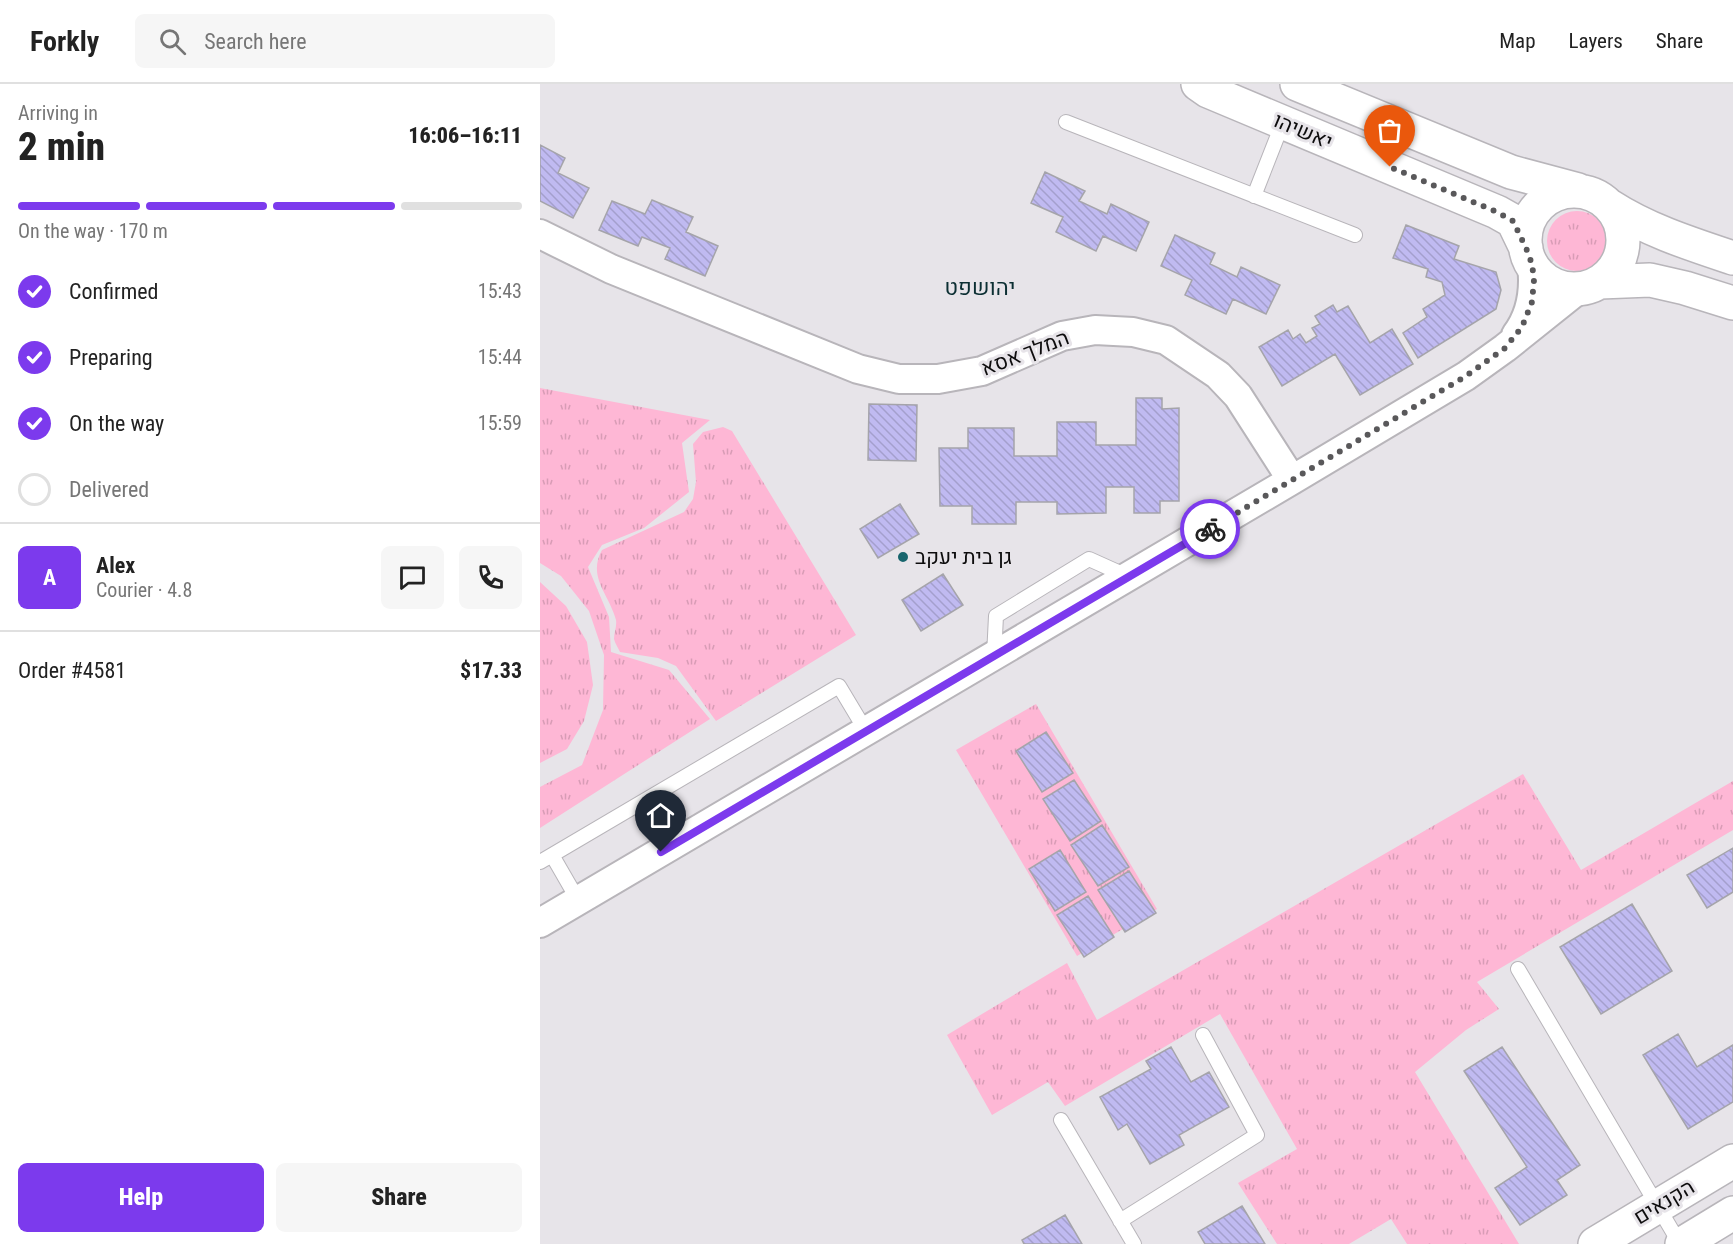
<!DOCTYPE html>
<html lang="en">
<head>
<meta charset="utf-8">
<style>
  :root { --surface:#fff; --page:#f6f6f6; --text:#222; --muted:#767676; --line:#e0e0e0; --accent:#7c3aed }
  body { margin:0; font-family:"Roboto Condensed",Heebo,sans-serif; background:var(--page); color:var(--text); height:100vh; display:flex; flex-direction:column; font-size:22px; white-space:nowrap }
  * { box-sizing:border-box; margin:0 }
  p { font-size:20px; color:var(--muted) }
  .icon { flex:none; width:33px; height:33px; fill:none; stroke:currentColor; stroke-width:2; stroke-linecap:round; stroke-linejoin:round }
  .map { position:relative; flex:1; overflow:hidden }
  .side { display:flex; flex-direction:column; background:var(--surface); width:540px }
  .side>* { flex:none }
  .pin { position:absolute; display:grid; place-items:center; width:51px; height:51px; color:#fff; margin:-62px -26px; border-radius:50% 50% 50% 0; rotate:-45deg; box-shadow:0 0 6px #0007 }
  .pin .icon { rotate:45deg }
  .courier { position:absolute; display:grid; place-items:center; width:60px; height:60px; margin:-30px; border:4px solid #7c3aed; border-radius:50%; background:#fff; color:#222; box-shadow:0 2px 8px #0007 }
  .summary em { font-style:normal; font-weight:800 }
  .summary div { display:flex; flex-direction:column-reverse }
  .summary { display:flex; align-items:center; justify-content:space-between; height:102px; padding:0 18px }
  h1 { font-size:39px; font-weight:800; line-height:45px }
  .bar { display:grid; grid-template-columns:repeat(4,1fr); gap:9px 6px; align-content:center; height:72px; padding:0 18px }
  .bar i { height:8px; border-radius:4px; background:var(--line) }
  .bar .selected { background:var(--accent) }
  .bar p { grid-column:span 4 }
  .line { display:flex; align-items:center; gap:15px; padding:0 18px; border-top:2px solid var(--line) }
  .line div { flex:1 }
  .round { display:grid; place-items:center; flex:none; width:63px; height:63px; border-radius:9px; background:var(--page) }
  ol { padding:0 18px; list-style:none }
  li { display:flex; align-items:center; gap:18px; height:66px }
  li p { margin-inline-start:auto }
  li .icon { padding:6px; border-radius:50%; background:var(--accent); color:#fff; stroke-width:4 }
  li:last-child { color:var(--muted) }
  li i { width:33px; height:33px; border:3px solid var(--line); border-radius:50% }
  .primary-button { display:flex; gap:12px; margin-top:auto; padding:12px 18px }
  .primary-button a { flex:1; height:69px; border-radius:9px; background:var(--accent); color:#fff; font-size:24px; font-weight:800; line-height:69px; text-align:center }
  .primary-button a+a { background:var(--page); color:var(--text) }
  header { display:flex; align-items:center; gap:36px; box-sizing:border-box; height:84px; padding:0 30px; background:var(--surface); border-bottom:2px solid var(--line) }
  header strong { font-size:28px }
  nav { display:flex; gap:33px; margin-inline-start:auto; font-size:21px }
  .search { width:420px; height:54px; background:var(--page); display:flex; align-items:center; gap:15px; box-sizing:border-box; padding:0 21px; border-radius:9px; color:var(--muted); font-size:22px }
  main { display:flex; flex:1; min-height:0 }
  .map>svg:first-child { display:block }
</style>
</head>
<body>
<header>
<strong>Forkly</strong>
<div class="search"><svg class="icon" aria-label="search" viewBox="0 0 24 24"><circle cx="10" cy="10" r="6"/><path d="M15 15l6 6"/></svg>Search here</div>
<nav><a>Map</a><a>Layers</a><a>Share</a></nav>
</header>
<main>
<section class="side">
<div class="summary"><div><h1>2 min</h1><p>Arriving in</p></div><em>16:06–16:11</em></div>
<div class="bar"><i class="selected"></i><i class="selected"></i><i class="selected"></i><i></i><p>On the way · 170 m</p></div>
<ol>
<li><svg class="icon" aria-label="check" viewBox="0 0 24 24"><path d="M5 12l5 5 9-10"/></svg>Confirmed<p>15:43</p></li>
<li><svg class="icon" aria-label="check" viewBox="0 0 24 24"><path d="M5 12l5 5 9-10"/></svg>Preparing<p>15:44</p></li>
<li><svg class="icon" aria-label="check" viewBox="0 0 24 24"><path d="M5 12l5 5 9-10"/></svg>On the way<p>15:59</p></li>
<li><i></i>Delivered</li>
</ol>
<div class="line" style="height:108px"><b class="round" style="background:var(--accent);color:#fff">A</b><div><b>Alex</b><p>Courier · 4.8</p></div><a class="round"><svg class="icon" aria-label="chat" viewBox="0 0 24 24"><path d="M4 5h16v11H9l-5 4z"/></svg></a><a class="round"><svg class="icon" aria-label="phone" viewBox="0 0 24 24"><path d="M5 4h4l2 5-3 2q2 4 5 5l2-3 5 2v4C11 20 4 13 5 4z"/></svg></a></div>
<div class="line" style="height:78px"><div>Order #4581</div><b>$17.33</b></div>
<div class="primary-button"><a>Help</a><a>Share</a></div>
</section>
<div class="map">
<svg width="1193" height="1160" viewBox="0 0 1193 1160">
  <defs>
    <pattern id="grass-tufts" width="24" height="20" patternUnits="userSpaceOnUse" patternTransform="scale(1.5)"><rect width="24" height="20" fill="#feb7d5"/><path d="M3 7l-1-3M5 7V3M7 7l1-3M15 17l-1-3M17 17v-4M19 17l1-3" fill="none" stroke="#d89cb6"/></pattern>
    <pattern id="building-back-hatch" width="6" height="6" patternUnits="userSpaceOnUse" patternTransform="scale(1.5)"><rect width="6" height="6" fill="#c0baf1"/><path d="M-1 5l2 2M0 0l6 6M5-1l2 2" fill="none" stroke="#a49fcd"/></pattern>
  </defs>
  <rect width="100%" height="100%" fill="#e7e4e9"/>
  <!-- grass -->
  <path fill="url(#grass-tufts)" d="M1007 157a30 30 0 1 1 60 0a30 30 0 1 1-60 0Z
    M0 304 170 336 142 359 149 408 104 444 62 461 48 483 69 533 71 568 129 586 170 635 0 744V703L42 681 63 626 64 571 49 527 21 492 0 479Z
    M183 343 192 347 316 551 176 637 136 582 118 574 80 568C78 564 75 559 74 555 74 548 77 543 76 536 69 510 47 493 62 466L144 428 153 415 156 398 153 360 163 348Z
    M0 498 26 522 47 558 53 601 44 637 27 665 0 679Z
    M496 620 617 825 537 872 416 666Z
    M983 690 1041 786 1193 697V746L937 898 959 925 926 946 875 988 979 1160H867L851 1135 809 1160H737L698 1099 757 1065 680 930 525 1022 508 998 452 1031 407 951 527 879 557 936Z"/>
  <!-- building -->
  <path fill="url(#building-back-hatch)" stroke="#a5a4aa" stroke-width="1.5" d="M0 61 25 74 18 89 49 104 33 134 0 117Z
    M505 88 545 107 539 117 567 130 571 120 609 138 596 167 563 152 556 167 516 148 523 133 491 119Z
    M112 116 153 133 146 148 178 162 165 192 125 175 130 164 102 153 98 162 59 146 72 117 105 130Z
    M866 141 919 162 914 175 956 188 961 206 956 225 878 274 863 249 887 233 883 225 905 211 902 198 886 193 888 185 853 174Z
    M635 151 675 169 670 180 697 193 701 183 740 201 726 230 693 215 686 230 645 211 652 196 621 182Z
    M793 221 797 228 808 222 830 259 852 245 873 280 820 311 795 270 742 302 719 263 748 246 753 255 760 250 766 259 777 252 772 244 780 240 775 232Z
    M596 314H622V325L639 324V417H620V429H594V403H566V429L517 430V418H476V440H432V422H400L399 364H428V344H474V372H517V338H556V361H596Z
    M329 320 377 321 376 377 328 376Z
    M360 420 379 450 338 474 320 445Z
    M403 490 423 521 381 547 362 516Z
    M506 648 533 689 502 708 476 667Z
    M534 696 561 737 530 757 503 715Z
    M562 741 589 783 558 802 531 761Z
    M1193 764V808L1167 824 1147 791Z
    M520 766 546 808 515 827 489 785Z
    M589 787 616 829 585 848 558 806Z
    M548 812 574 853 544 873 517 831Z
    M1092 820 1132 887 1061 930 1020 863Z
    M1138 950 1157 983 1193 961V1018L1148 1045 1103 971Z
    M631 963 651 998 669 988 689 1023 639 1051 644 1061 610 1080 587 1040 578 1046 560 1013 611 985 606 977Z
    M962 963 1040 1081 1017 1096 1027 1111 980 1141 955 1104 987 1083 924 987Z
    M702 1122 725 1160H665L658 1148Z
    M525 1131 542 1160H484L482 1156Z"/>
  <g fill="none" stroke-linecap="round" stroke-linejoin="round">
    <defs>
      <path id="lane" d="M526 38 815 151
        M714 112 743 38
        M454 572 456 532 549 475 589 493
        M12 771 38 816
        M0 778 299 602 326 647
        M978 885 1140 1160
        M521 1036 594 1160
        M580 1137 717 1051 663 951"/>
      <path id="street" d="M0 150 71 185 318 285 359 295H398L442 287 522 252 555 246 593 248 626 256 678 291 698 312 752 396
        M976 251C992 230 995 205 992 180
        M0 839 752 396 926 292 965 264 1040 204"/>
      <path id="secondary" d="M658 0 668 7 957 128 973 137 986 164
        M757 0 971 88 1038 106
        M985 156a49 49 0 1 1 98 0a49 49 0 1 1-98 0Z
        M1070 122C1107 146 1151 160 1193 174
        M1060 198 1110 196 1145 204 1193 219
        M1055 1160 1193 1077
        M1142 1160 1193 1129"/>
    </defs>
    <!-- lane casing -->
    <use href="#lane" stroke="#b8b5ba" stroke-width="16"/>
    <!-- street casing -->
    <use href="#street" stroke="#b8b5ba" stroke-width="32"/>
    <!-- secondary casing -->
    <use href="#secondary" stroke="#b8b5ba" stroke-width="36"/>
    <!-- lane -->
    <use href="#lane" stroke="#fff" stroke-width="14"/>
    <!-- street -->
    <use href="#street" stroke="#fff" stroke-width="28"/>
    <!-- secondary -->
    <use href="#secondary" stroke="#fff" stroke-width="33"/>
  </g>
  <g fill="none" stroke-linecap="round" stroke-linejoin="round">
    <!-- done -->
    <path stroke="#59585a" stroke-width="6" stroke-dasharray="0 10.8" d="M670 445 926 292 965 264 982 243 992 218 994 196 992 180 986 164 973 137 957 128 850 83"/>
    <!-- route -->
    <path stroke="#7c3aed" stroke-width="8" d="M121 768 670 445"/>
  </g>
  <!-- markers -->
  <circle fill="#18656d" stroke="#e7e4e9" stroke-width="2" cx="363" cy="473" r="6"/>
  <g text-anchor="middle" stroke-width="6" stroke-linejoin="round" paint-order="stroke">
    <!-- street labels -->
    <g font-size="21" fill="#0d0c0d" stroke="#e7e4e9">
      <text transform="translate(763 47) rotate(23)" y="7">יאשיהו</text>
      <text transform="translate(485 269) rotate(-21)" y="7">המלך אסא</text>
      <text transform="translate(1124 1118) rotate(-31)" y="7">הקנאים</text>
    </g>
    <!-- poi labels -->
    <g font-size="21" fill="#0d0c0d" stroke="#e7e4e9" text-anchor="start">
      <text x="375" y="480">גן בית יעקב</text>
    </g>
    <!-- neighbourhood labels -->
    <g font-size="22" fill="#0c2f33" stroke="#e7e4e9">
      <text x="440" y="211">יהושפט</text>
    </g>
  </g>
</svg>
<div class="pin" style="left:850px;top:83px;background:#ea580c"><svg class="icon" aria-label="bag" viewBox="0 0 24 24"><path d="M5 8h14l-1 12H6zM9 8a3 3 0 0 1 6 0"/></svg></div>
<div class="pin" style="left:121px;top:768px;background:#1f2937"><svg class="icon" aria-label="home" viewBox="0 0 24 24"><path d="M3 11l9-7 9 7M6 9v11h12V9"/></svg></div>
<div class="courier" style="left:670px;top:445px"><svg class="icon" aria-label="bike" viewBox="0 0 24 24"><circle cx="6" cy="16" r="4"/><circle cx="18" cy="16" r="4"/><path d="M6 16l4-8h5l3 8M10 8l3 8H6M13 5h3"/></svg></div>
</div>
</main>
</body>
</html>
